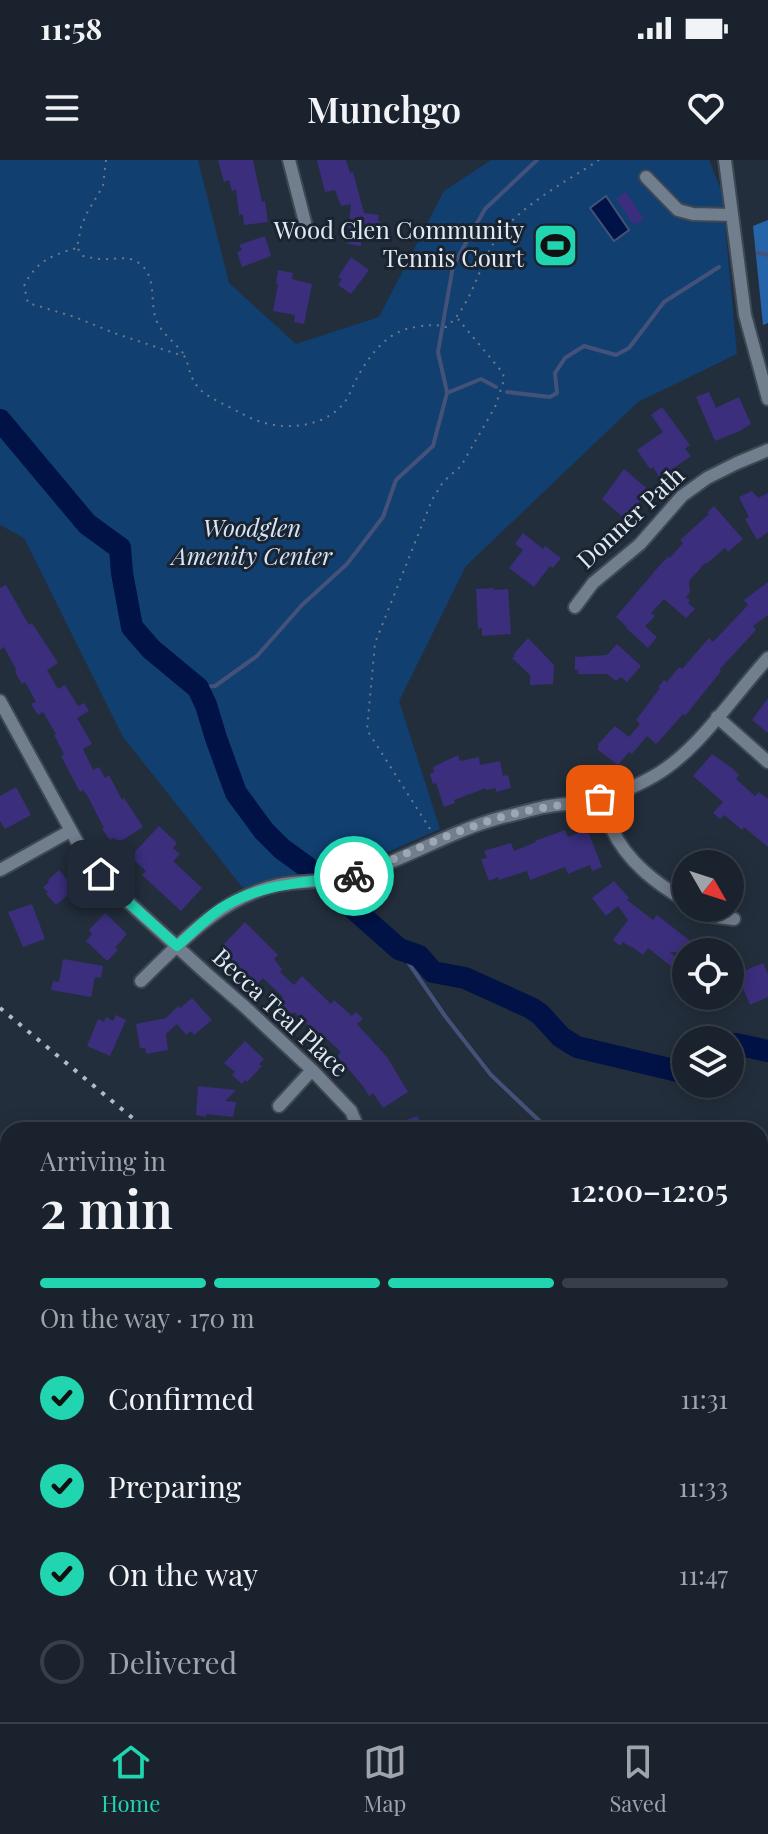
<!DOCTYPE html>
<html lang="en">
<head>
<meta charset="utf-8">
<style>
  :root { --surface:#1a222d; --page:#232a35; --text:#f1f3f6; --muted:#9fa4aa; --line:#383f49; --accent:#20d5b0 }
  body { margin:0; font-family:"Playfair Display",serif; background:var(--page); color:var(--text); height:100vh; display:flex; flex-direction:column; font-size:30px; white-space:nowrap }
  * { box-sizing:border-box; margin:0 }
  p { font-size:26px; color:var(--muted) }
  .icon { flex:none; width:44px; height:44px; fill:none; stroke:currentColor; stroke-width:2; stroke-linecap:round; stroke-linejoin:round }
  .map { position:relative; flex:1; overflow:hidden }
  .side { position:absolute; left:0px; top:962px; width:768px; height:600px; display:flex; flex-direction:column; background:var(--surface); border-radius:24px 24px 0 0; box-shadow:0 4px 20px #0003,0 0 0 2px var(--line) }
  .side>* { flex:none }
  .needle { width:52px; rotate:129deg }
  .buttons { position:absolute; left:672px; top:690px; display:grid; gap:16px }
  .buttons a { display:grid; place-items:center; width:72px; height:72px; border-radius:50%; background:var(--surface); box-shadow:0 4px 20px #0003,0 0 0 2px var(--line); font-size:40px }
  .pin { position:absolute; display:grid; place-items:center; width:68px; height:68px; color:#fff; margin:-34px; border-radius:16px; box-shadow:0 4px 12px #0006 }
  .courier { position:absolute; display:grid; place-items:center; width:80px; height:80px; margin:-40px; border:6px solid #20d5b0; border-radius:50%; background:#fff; color:#222; box-shadow:0 2px 10px #0007 }
  .summary em { font-style:normal; font-weight:600 }
  .summary div { display:flex; flex-direction:column-reverse }
  .summary { display:flex; align-items:center; justify-content:space-between; height:136px; padding:0 40px }
  h1 { font-size:52px; font-weight:600; line-height:60px }
  .bar { display:grid; grid-template-columns:repeat(4,1fr); gap:12px 8px; align-content:center; height:96px; padding:0 40px }
  .bar i { height:10px; border-radius:6px; background:var(--line) }
  .bar .selected { background:var(--accent) }
  .bar p { grid-column:span 4 }
  ol { padding:0 40px; list-style:none }
  li { display:flex; align-items:center; gap:24px; height:88px }
  li p { margin-inline-start:auto }
  li .icon { padding:8px; border-radius:50%; background:var(--accent); color:#111; stroke-width:4 }
  li:last-child { color:var(--muted) }
  li i { width:44px; height:44px; border:4px solid var(--line); border-radius:50% }
  .status { display:flex; justify-content:space-between; align-items:center; height:56px; padding:0 40px; background:var(--surface); direction:ltr }
  .status svg { height:22px; fill:currentColor }
  header { display:flex; justify-content:space-between; align-items:center; height:104px; padding:0 40px; background:var(--surface); font-size:36px; font-weight:600 }
  .tab-bar { display:flex; justify-content:space-around; align-items:center; height:112px; border-top:2px solid var(--line); background:var(--surface); font-size:22px; color:var(--muted) }
  .tab-bar a { display:grid; justify-items:center; gap:4px }
  .tab-bar .selected { color:var(--accent) }
  .map>svg:first-child { display:block }
</style>
</head>
<body>
<div class="status"><b>11:58</b><svg viewBox="0 0 49 12"><path d="M0 12V9h3v3zM5 12V6h3v6zM10 12V3h3v9zM15 12V0h3v12zM26 1h20v11H26zM47 4h2v5h-2z"/></svg></div>
<header><svg class="icon" aria-label="menu" viewBox="0 0 24 24"><path d="M4 6h16M4 12h16M4 18h16"/></svg>Munchgo<svg class="icon" aria-label="heart" viewBox="0 0 24 24"><path d="M12 20l-8-8c-3-5 5-10 8-4 3-6 11-1 8 4z"/></svg></header>
<div class="map">
<svg width="768" height="1562" viewBox="0 0 768 1562">
  <rect width="100%" height="100%" fill="#232e3c"/>
  <!-- green -->
  <path fill="#103f70" d="M0 0H198L229 123 296 184 379 157 444 31 491 0H709L722 32 737 194 638 242 466 406 399 541 440 669 363 703 341 710 280 716 243 728 123 577 24 378 0 365Z"/>
  <!-- forest -->
  <path fill="#2564a8" d="M768 60V163L763 165 753 66Z"/>
  <!-- water -->
  <path fill="#001246" stroke="#44527a" stroke-width="2" d="M606 36 629 70 614 81 590 48Z
    M391 1554H459L453 1562H384Z"/>
  <g fill="none" stroke-linecap="round" stroke-linejoin="round">
    <!-- stream -->
    <path stroke="#44527a" stroke-width="4" d="M758 93 768 95
      M447 232 438 192 453 106 485 49 537 0
      M507 232 550 237 557 233 555 213 565 198 584 186 616 195 629 188 664 142 719 107
      M198 528 215 526 257 496 302 445 347 404 383 357 396 320 433 286 447 233 481 219 496 227
      M399 789 445 856 491 915 549 970"/>
    <!-- river -->
    <path stroke="#001246" stroke-width="22" d="M0 260 87 364 120 388 122 413 132 467 151 489 198 528 206 545 216 578 236 633 264 671 282 689 307 707
      M336 733 399 789 419 796 433 812 465 818 531 848 540 854 561 877 577 887 686 913
      M730 887 736 884 768 891"/>
  </g>
  <!-- building -->
  <path fill="#3b2e7c" d="M218 0H253L262 42 265 41 268 62 244 65 243 54 239 55 236 30 232 31 229 20 224 22Z
    M317 0H346L350 13 353 12 364 53 379 55 378 61 381 62 380 74H375L374 81 361 80V86L347 84 351 44 341 46 335 30 325 32Z
    M626 32 644 59 634 65 616 39Z
    M265 76 271 96 242 107 237 92 242 90 239 85Z
    M351 97 369 110 351 134 338 125 342 119 338 117Z
    M278 110 293 113 292 119 312 124 304 164 294 162 295 155 273 151 278 124 276 123Z
    M709 232 716 248 739 237 751 264 740 271 715 281 696 237Z
    M662 247 690 285 685 289 691 296 660 318 653 307 650 309 637 290 663 272 651 255Z
    M624 309 650 331 624 358 602 339Z
    M752 331 758 338 768 333V372L757 380 745 359 749 357 739 337Z
    M714 346 743 379 728 392 725 388 706 404 705 403 689 421 690 432 686 437 690 440 688 443 695 449 686 458 664 439 651 453 655 456 645 466 657 477 648 488 626 468 627 467 616 457 659 406 668 397 670 398 683 383 680 380 709 354 707 353Z
    M523 373 543 389 545 386 561 398 553 408 550 406 534 427 509 408 523 390 515 384Z
    M768 422V455L753 466 756 470 719 510 721 511 685 556 683 554 660 580 656 584 647 576 632 594 629 592 618 605 598 590V584L615 566 629 577 640 564 636 560 660 528 658 527 664 520 667 522 679 507 682 509 709 478 713 482 748 445 744 440Z
    M6 425 29 465 32 463 58 503 47 510 58 529 65 525 78 546 84 543 89 551 77 558 92 584 83 589 93 610 99 607 105 618 109 615 122 640 124 638 143 667 118 683 114 678 110 680 102 669 104 668 87 635 83 630 80 632 61 596 64 594 54 575 56 574 43 552 38 555 31 544 36 542 25 522 22 524 15 512 16 509 4 487 0 490V428Z
    M494 428V430L508 429 511 474 482 476V468L478 469 476 429Z
    M528 478 554 505 553 524 530 525V515L512 498 515 496 513 495Z
    M617 484 641 506 627 522 621 517 616 521 607 514H578V510H575V497L607 495Z
    M768 538V573L752 560Z
    M712 594 732 608 739 615 736 619 755 636 759 632 768 639V687L744 667 742 670 724 655 720 659 713 653 723 642 693 616Z
    M458 595 460 601 479 597 480 605 500 601 503 616 508 615 511 628 496 632V628L486 630V628L454 640 455 643 444 647 436 623 433 624 430 614 434 612 433 607Z
    M16 627 31 655 5 669 0 661V636Z
    M159 666 177 683 173 688 180 694 173 701 202 728 181 751 142 715 146 711 130 697Z
    M587 669 602 707 592 711 590 705 568 714 565 707 530 720 527 711 499 720 498 717 489 721 481 699 487 698 484 691 511 683 514 691 536 682 535 681 565 670 568 677Z
    M59 710 75 729 56 745 46 734 48 732 43 727 49 722 48 720Z
    M614 721 629 738 627 740 653 760 657 755 693 783 692 785 701 792H670L686 805V818L648 788 643 795 631 786 630 787 623 782 620 786 613 780 628 760 618 746 606 756 592 738Z
    M32 744 45 779 23 787 8 752Z
    M105 753 127 774 115 788 118 790 107 801 86 781 92 774 89 770Z
    M245 762 278 795 274 799 282 809 280 812 294 825 302 816 331 844 334 840 352 856 356 852 363 859 357 864 387 897 408 932 383 948 373 933 369 936 363 926 337 896 341 892 319 872 314 877 307 870 310 867 294 852 292 854 282 846 285 843 281 840 283 837 263 818 258 823 232 800 225 792 226 790 222 786Z
    M63 799 103 806 101 818 95 817 91 837 51 830 53 821 59 822Z
    M763 803 768 814V837L750 845 738 816 744 814V811Z
    M686 836H719L713 849Z
    M192 838 212 860 194 875 191 871 186 875 177 864 166 874 168 890 146 894 145 888H140L136 864 166 858 178 846 180 848Z
    M116 855 126 860 110 896 87 886 98 859 104 862 106 857 113 861Z
    M245 881 264 899 259 904 262 906 247 922 245 920 242 924 232 915 235 912 224 903Z
    M198 926 236 930 225 941 236 942 233 957 206 954V957L196 955Z
    M418 956 422 970H382V968Z"/>
  <g fill="none" stroke-linecap="round" stroke-linejoin="round">
    <defs>
      <path id="minor" d="M289 0 307 70
        M725 0 745 155 768 239
        M646 17 678 50 693 54 732 55
        M575 447 593 423 640 384 682 336 707 318 737 303 768 290
        M0 541 86 698 115 730 207 814 245 847 312 910 351 951 359 970
        M717 557 768 602
        M600 639C604 649 608 660 612 669 627 702 657 724 686 741
        M0 710 70 671
        M697 748 711 756 734 759
        M141 821C181 782 221 737 278 725 303 720 331 723 356 715 407 699 450 671 503 657 517 654 530 650 544 647 562 644 581 643 598 639 617 635 638 625 654 616 698 591 734 535 768 498
        M279 946 312 910
        M760 1064 768 1050
        M247 1554 257 1562
        M662 1554 672 1562
        M34 1559 50 1562
        M104 1562 113 1554
        M119 1562 127 1554
        M203 1562 211 1554"/>
    </defs>
    <!-- minor casing -->
    <use href="#minor" stroke="#3f4954" stroke-width="16"/>
    <!-- path -->
    <path stroke="#707985" stroke-width="2" stroke-dasharray="2 6" stroke-linecap="butt" d="M106 0 103 26 87 53 81 67 77 88C52 95 36 101 24 126L28 143 75 157 114 173 186 197C193 231 202 233 231 248 239 252 246 256 253 259 281 271 323 269 344 243 350 235 353 225 358 216 371 193 389 170 416 167 427 165 435 164 446 167 470 148 477 112 492 86 513 49 564 23 599 0
      M78 89 83 96C89 97 95 99 102 99 112 100 123 96 133 100 160 111 148 142 157 162 163 175 177 184 185 196
      M430 669 367 570 375 483 432 340 443 322 461 306 495 247 504 220 503 213 458 159"/>
    <!-- minor -->
    <use href="#minor" stroke="#717e8e" stroke-width="12"/>
    <!-- rail -->
    <path stroke="#b3bbc5" stroke-width="4" stroke-dasharray="4 8" stroke-linecap="butt" d="M0 848 147 970
      M760 1486 768 1493"/>
  </g>
  <g fill="none" stroke-linecap="round" stroke-linejoin="round">
    <!-- done -->
    <path stroke="#9fa8b2" stroke-width="8" stroke-dasharray="0 14.4" d="M354 716C396 699 437 678 480 664 518 650 560 645 600 639"/>
    <!-- route -->
    <path stroke="#20d5b0" stroke-width="10" d="M101 714 115 730 177 786C191 774 205 759 220 749 260 722 308 723 354 716"/>
  </g>
  <!-- icons -->
  <defs>
    <symbol id="stadium-square" viewBox="-11 -11 22 22"><rect x="-9" y="-9" width="18" height="18" rx="4" fill="#20d5b0" stroke="#1a2431"/><path d="M0-5a6.5 5 0 1 0 0 10a6.5 5 0 1 0 0-10ZM-3.5-1.8h7v3.6h-7Z" fill="#111"/></symbol>
  </defs>
  <g fill-rule="evenodd">
    <use href="#stadium-square" x="530" y="60" width="51" height="51"/>
  </g>
  <g text-anchor="middle" stroke-width="6" stroke-linejoin="round" paint-order="stroke">
    <!-- poi labels -->
    <g font-size="24" fill="#e2e9f2" stroke="#1a2431" text-anchor="end">
      <text x="524" y="79">Wood Glen Community<tspan x="524" dy="28">Tennis Court</tspan></text>
    </g>
    <!-- street labels -->
    <g font-size="24" fill="#e2e9f2" stroke="#1a2431">
      <text transform="translate(631 358) rotate(-43)" y="8">Donner Path</text>
      <text transform="translate(280 853) rotate(43)" y="8">Becca Teal Place</text>
    </g>
    <!-- park labels -->
    <g font-size="24" font-style="italic" fill="#d6e6f9" stroke="#1a2431">
      <text x="252" y="377">Woodglen<tspan x="252" dy="28">Amenity Center</tspan></text>
    </g>
  </g>
</svg>
<div class="buttons">
<a><svg class="needle" viewBox="-14 -14 28 28"><path d="M0-13l5 13h-10z" fill="#e53935"/><path d="M0 13l5-13h-10z" fill="#9fa4aa"/></svg></a>
<a><svg class="icon" aria-label="locate" viewBox="0 0 24 24"><circle cx="12" cy="12" r="6"/><path d="M12 2v4M12 18v4M2 12h4M18 12h4"/></svg></a>
<a><svg class="icon" aria-label="layers" viewBox="0 0 24 24"><path d="M12 4l9 5-9 5-9-5zM3 14l9 5 9-5"/></svg></a>
</div>
<div class="pin" style="left:600px;top:639px;background:#ea580c"><svg class="icon" aria-label="bag" viewBox="0 0 24 24"><path d="M5 8h14l-1 12H6zM9 8a3 3 0 0 1 6 0"/></svg></div>
<div class="pin" style="left:101px;top:714px;background:#1f2937"><svg class="icon" aria-label="home" viewBox="0 0 24 24"><path d="M3 11l9-7 9 7M6 9v11h12V9"/></svg></div>
<div class="courier" style="left:354px;top:716px"><svg class="icon" aria-label="bike" viewBox="0 0 24 24"><circle cx="6" cy="16" r="4"/><circle cx="18" cy="16" r="4"/><path d="M6 16l4-8h5l3 8M10 8l3 8H6M13 5h3"/></svg></div>
<section class="side">
<div class="summary"><div><h1>2 min</h1><p>Arriving in</p></div><em>12:00–12:05</em></div>
<div class="bar"><i class="selected"></i><i class="selected"></i><i class="selected"></i><i></i><p>On the way · 170 m</p></div>
<ol>
<li><svg class="icon" aria-label="check" viewBox="0 0 24 24"><path d="M5 12l5 5 9-10"/></svg>Confirmed<p>11:31</p></li>
<li><svg class="icon" aria-label="check" viewBox="0 0 24 24"><path d="M5 12l5 5 9-10"/></svg>Preparing<p>11:33</p></li>
<li><svg class="icon" aria-label="check" viewBox="0 0 24 24"><path d="M5 12l5 5 9-10"/></svg>On the way<p>11:47</p></li>
<li><i></i>Delivered</li>
</ol>
</section>
</div>
<nav class="tab-bar">
<a class="selected"><svg class="icon" aria-label="home" viewBox="0 0 24 24"><path d="M3 11l9-7 9 7M6 9v11h12V9"/></svg>Home</a>
<a><svg class="icon" aria-label="map" viewBox="0 0 24 24"><path d="M3 6l6-2 6 2 6-2v14l-6 2-6-2-6 2zM9 4v14M15 6v14"/></svg>Map</a>
<a><svg class="icon" aria-label="saved" viewBox="0 0 24 24"><path d="M7 4h10v16l-5-4-5 4z"/></svg>Saved</a>
</nav>
</body>
</html>
